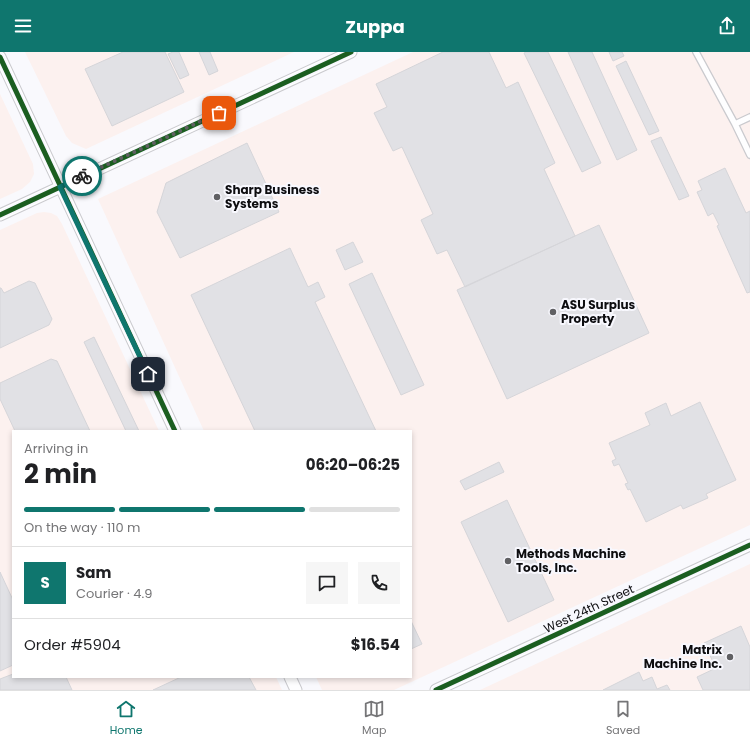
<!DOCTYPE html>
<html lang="en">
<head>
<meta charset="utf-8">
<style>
  :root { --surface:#fff; --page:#f6f6f6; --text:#202124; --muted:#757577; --line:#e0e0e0; --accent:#0f766e }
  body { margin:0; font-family:Poppins,sans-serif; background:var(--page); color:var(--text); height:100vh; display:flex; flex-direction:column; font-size:15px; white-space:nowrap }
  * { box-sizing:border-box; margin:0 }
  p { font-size:13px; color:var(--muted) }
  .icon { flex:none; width:22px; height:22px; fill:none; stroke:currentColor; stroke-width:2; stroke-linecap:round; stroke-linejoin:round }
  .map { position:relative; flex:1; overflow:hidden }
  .side { position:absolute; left:12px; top:378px; width:400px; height:248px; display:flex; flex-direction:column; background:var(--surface); border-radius:0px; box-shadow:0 2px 6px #0003 }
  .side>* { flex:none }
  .pin { position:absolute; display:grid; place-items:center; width:34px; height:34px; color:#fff; margin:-17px; border-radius:8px; box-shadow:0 2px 6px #0006 }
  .courier { position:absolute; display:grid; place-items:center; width:40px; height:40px; margin:-20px; border:3px solid #0f766e; border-radius:50%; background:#fff; color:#222; box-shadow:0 1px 5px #0007 }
  .overview em { font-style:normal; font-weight:700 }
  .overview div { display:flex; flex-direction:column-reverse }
  .overview { display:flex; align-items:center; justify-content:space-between; height:68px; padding:0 12px }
  h1 { font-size:26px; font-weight:700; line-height:30px }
  .bar { display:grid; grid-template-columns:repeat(4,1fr); gap:6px 4px; align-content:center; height:48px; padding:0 12px }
  .bar i { height:5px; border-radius:3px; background:var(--line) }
  .bar .active { background:var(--accent) }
  .bar p { grid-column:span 4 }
  .line { display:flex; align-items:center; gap:10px; padding:0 12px; border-top:1px solid var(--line) }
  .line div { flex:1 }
  .round { display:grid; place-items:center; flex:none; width:42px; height:42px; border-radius:0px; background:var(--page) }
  header { display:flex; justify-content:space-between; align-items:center; height:52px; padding:0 12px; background:var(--accent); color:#fff; font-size:18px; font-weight:700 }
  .menu { display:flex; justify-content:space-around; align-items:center; height:56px; border-top:1px solid var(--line); background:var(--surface); font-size:11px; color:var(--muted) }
  .menu a { display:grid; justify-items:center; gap:2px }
  .menu .active { color:var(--accent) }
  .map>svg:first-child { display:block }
</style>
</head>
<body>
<header><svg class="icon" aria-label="menu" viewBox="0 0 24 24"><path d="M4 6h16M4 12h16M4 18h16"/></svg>Zuppa<svg class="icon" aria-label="share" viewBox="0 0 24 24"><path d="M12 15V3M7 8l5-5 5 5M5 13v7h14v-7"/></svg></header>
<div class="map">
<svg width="750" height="638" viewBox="0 0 750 638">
  <rect width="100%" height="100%" fill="#f9f9fd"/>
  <!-- industrial -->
  <path fill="#fcf1ef" d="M25 0H294L86 97 72 91 66 84Z
    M413 0H750V473L394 638H322L316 625H411V379H204L98 147Z
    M0 42 33 112 34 122 30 130 22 137 0 147Z
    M44 160 51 161 57 164 62 172 159 379H13V625H276L282 638H0V178L37 161Z
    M750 512V638H480Z"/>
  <!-- building -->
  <path fill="#e1e1e5" stroke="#d5d5d9" d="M123 0H165L184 40 112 74 85 17Z
    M173 0H179L189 23 180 27 168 2Z
    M199 0H210L218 19 209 23Z
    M443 0H489L506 36 518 30 555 111 544 117 575 184 465 235 447 198 437 202 421 168 433 162 402 95 393 99 374 61 387 55 376 32Z
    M526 0H548L601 111 582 120 524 1Z
    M568 0H592L637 98 617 108Z
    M609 0H622L624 4 613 9Z
    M626 9 659 79 649 83 616 14Z
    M661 85 689 144 679 148 651 89Z
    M247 91 279 160 180 206 157 160 166 131Z
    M725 116 746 161 750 159V240L747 241 717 174 719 173 713 161 708 164 697 140 702 138 698 129Z
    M599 173 649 281 507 347 457 238Z
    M353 190 363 210 345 218 336 198Z
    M290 196 308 235 318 230 325 245 315 250 376 379H255L191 243Z
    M372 221 424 333 401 343 349 232Z
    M29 229 35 231 52 267 49 273 0 296V236H1L4 241Z
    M94 285 139 379H126L84 290Z
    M51 307 57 309 90 379H15L0 347V331Z
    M700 350 736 428 706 442 708 446 683 457 681 453 646 470 630 437 628 438 625 432 628 431 619 412 614 414 612 409 616 407 609 391 650 373 645 361 666 351 671 364Z
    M499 410 504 420 465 438 460 429Z
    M507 448 554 548 508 570 461 470Z
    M0 520 13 548V613L0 619Z
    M411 569 422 592 411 597Z
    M741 574 750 595V638H703L697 625 716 616 704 591Z
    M639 620 643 629 652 625 657 637 667 633 670 638H603Z
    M13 622V625H66L72 638H0V627Z
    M181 625H249L256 638H153Z"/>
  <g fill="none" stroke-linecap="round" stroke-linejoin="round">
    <defs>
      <path id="lane" d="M696 0 735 72
        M750 65 735 72 750 103"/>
      <path id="street" d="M0 5 175 379
        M0 163 351 0
        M290 625 296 638
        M436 638 750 493"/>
    </defs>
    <!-- lane casing -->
    <use href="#lane" stroke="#cacace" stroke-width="8"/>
    <!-- street casing -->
    <use href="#street" stroke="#cacace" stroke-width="13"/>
    <!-- lane -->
    <use href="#lane" stroke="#fefeff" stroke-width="5.5"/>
    <!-- street -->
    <use href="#street" stroke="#fefeff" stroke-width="11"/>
    <defs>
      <path id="cycleway" d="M0 5 175 379
        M0 163 351 0
        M436 638 750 493"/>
    </defs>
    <!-- cycleway casing -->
    <use href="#cycleway" stroke="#f8f8fe" stroke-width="8"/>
    <!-- cycleway -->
    <use href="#cycleway" stroke="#1b5e20" stroke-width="5"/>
  </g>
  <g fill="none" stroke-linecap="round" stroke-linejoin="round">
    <!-- done -->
    <path stroke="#606063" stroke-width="4" stroke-dasharray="0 7.2" d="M82 124 219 61"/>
    <!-- route -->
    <path stroke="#0f766e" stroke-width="5" d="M82 124 60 135 148 322"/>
  </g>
  <!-- markers -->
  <g fill="#606063" stroke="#f8f8fe" stroke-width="1.5">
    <circle cx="217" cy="145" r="4"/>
    <circle cx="553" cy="260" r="4"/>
    <circle cx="508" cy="509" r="4"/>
    <circle cx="730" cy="605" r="4"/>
  </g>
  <g text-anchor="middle" stroke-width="4" stroke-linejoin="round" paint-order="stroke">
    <!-- poi labels -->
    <g font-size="12" font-weight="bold" fill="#0d0d10" stroke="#f8f8fe" text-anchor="start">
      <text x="225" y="142">Sharp Business<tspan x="225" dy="14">Systems</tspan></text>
      <text x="561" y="257">ASU Surplus<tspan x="561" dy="14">Property</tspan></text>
      <text x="516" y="506">Methods Machine<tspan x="516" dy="14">Tools, Inc.</tspan></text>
      <text x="722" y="602" text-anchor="end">Matrix<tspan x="722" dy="14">Machine Inc.</tspan></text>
    </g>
    <!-- street labels -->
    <g font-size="12" fill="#0d0d10" stroke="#f8f8fe">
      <text transform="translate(589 557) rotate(-25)" y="4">West 24th Street</text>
    </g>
  </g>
</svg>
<div class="pin" style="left:219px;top:61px;background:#ea580c"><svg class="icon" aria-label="bag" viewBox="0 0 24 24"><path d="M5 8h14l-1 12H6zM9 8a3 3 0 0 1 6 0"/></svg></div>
<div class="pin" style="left:148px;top:322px;background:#1f2937"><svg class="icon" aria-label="home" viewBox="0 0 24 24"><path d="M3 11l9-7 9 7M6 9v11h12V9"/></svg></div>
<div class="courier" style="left:82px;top:124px"><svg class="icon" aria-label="bike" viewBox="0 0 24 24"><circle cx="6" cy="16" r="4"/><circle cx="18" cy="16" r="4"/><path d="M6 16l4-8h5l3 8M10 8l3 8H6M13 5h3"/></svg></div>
<section class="side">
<div class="overview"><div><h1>2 min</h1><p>Arriving in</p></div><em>06:20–06:25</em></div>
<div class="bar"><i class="active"></i><i class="active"></i><i class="active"></i><i></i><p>On the way · 110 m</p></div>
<div class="line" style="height:72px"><b class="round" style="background:var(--accent);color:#fff">S</b><div><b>Sam</b><p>Courier · 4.9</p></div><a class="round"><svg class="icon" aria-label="chat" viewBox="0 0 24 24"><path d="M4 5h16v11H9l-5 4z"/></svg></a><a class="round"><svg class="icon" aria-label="phone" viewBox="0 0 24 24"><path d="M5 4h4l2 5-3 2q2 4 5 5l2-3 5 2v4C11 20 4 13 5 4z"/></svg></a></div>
<div class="line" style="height:52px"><div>Order #5904</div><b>$16.54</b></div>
</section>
</div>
<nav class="menu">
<a class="active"><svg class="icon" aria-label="home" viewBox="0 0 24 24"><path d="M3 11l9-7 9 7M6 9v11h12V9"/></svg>Home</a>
<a><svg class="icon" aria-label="map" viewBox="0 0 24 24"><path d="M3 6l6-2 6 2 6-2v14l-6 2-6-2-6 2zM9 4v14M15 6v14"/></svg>Map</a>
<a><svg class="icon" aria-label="saved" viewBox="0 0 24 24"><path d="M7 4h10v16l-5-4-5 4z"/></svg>Saved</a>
</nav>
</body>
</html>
